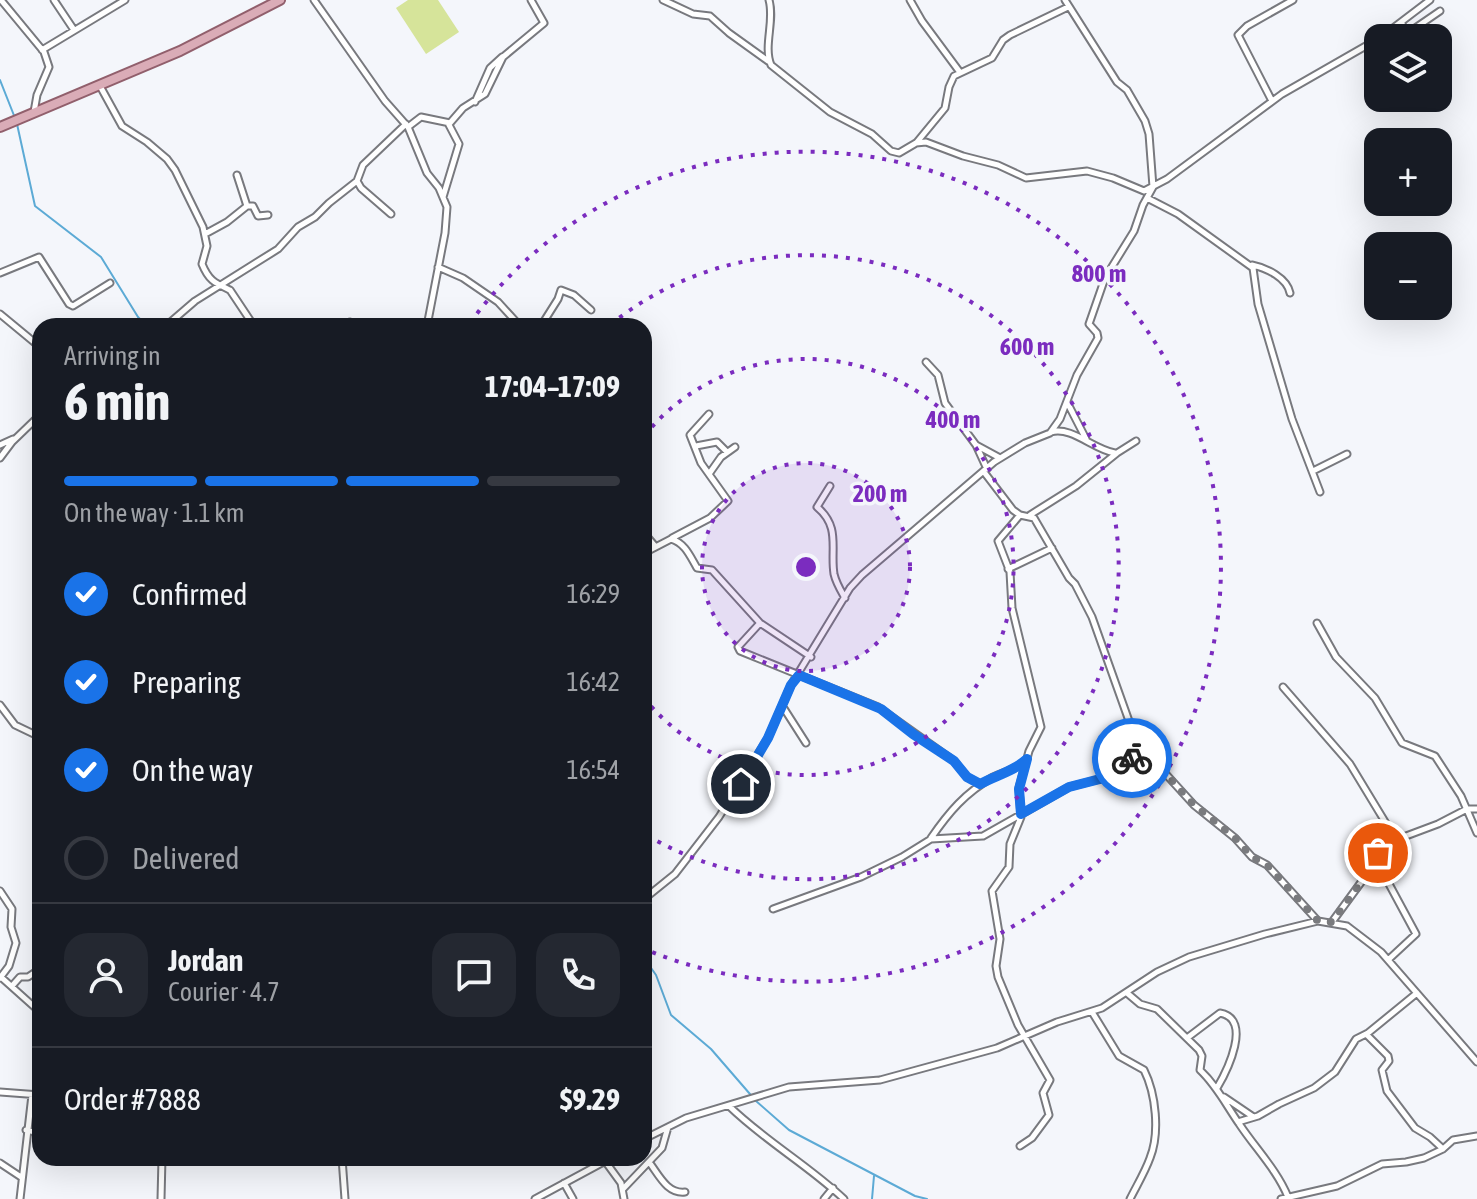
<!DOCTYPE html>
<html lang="en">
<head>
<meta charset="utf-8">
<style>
  :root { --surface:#171b24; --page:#242831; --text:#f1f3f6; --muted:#9ea1a6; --line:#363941; --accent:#1a73e8 }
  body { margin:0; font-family:"Asap Condensed",sans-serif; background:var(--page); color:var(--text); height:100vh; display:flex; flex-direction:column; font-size:30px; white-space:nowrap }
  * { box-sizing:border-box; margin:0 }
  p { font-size:26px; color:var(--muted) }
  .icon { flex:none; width:44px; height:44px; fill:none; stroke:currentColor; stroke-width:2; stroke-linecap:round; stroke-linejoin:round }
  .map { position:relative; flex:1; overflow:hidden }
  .drawer { position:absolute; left:32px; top:318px; width:620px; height:848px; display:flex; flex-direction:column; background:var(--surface); border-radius:24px; box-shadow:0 8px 32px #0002 }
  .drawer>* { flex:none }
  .controls { position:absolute; left:1364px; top:24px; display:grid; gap:16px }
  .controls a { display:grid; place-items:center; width:88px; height:88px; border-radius:16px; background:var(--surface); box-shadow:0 8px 32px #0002; font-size:40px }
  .pin { position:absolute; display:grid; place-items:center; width:68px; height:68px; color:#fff; margin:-34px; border:4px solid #fff; border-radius:50%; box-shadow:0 2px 8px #0007 }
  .courier { position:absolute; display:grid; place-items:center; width:80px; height:80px; margin:-40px; border:6px solid #1a73e8; border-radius:50%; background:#fff; color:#222; box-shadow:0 2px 10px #0007 }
  .head em { font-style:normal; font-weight:700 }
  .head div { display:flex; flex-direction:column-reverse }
  .head { display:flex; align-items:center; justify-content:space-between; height:136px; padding:0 32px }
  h1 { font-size:52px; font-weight:700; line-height:60px }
  .bar { display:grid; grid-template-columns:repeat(4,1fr); gap:12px 8px; align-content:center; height:96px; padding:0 32px }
  .bar i { height:10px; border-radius:6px; background:var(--line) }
  .bar .active { background:var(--accent) }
  .bar p { grid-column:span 4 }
  .line { display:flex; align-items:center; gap:20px; padding:0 32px; border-top:2px solid var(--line) }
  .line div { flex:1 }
  .round { display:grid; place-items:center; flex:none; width:84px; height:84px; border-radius:24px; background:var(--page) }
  ol { padding:0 32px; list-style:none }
  li { display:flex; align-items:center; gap:24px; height:88px }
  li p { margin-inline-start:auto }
  li .icon { padding:8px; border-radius:50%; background:var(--accent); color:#fff; stroke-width:4 }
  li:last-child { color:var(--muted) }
  li i { width:44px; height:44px; border:4px solid var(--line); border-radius:50% }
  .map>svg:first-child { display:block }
</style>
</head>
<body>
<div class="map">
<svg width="1477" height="1199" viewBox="0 0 1477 1199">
  <rect width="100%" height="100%" fill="#f4f6fb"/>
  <!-- pitch -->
  <path fill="#d6e49a" d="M408 0H438L459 32 426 54 396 8Z"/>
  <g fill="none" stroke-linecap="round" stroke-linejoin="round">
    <!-- stream -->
    <path stroke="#5caad5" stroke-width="2" d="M0 80 15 118
      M17 124 35 206 101 257 138 317 147 326
      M644 958 656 975 671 1015 711 1049 756 1101 789 1130 915 1196 927 1199
      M872 1199 874 1176"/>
    <defs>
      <path id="minor" d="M1 0 44 52 49 67 37 95 34 112
        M54 0 74 30
        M314 0 385 101 408 127 427 173 439 188 447 207 445 233 427 326
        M663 0 693 14 710 16 729 33 768 61
        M769 0C775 21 763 46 771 65L830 112 872 134 891 151 899 153 916 143 926 142 963 156 998 165 1026 178 1087 171 1113 178 1144 191 1167 179 1282 94 1378 39
        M910 0 922 21 959 71
        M1402 23 1405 35 1440 11
        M1380 38 1430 0
        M42 50 125 0
        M100 86 122 126 147 142 167 159 175 170 203 227 207 246 202 264C209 281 215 283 230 290L254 326
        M1272 101 1238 35 1247 26 1293 0
        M475 102 490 68 502 57
        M408 127 421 117 450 123 463 108 485 94 503 57 544 23 531 0
        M917 142 945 108 949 87 954 76 992 58 1003 40 1010 35 1068 7
        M237 175 247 206
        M357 181 361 188 391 214
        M443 197 459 144 448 123
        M1147 198 1178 214 1253 268 1258 304 1292 419 1320 492
        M205 234 227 222 247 206H253L258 216 268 215
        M1252 265C1267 268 1287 278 1290 293
        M438 267 463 278 498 302 520 326
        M0 273 39 257 69 304 73 306 110 283
        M0 314 40 347
        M166 326 195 301 278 249 298 227 315 217 329 203 357 181 363 165 406 124
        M340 326 350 322 356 326
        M541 326 558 299 561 290 574 295 591 310
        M926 362 938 375 945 403 976 445 987 469
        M1067 402 1086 439
        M1051 432C1072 426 1094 450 1115 453
        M0 445 13 439
        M976 445 1000 458
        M696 446 717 442 727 452
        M0 458 12 442 40 415
        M1313 471 1347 454
        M984 472 1013 510 1020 515 1034 518 1069 578 1075 584 1092 617 1129 721 1143 749 1194 805 1235 838 1252 857 1267 865 1317 920
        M709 474 721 457 735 447
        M830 486 817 507C841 527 830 549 834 574 836 583 841 591 845 598
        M1020 515 998 541 1010 572 1012 608 1041 727 1029 751 1019 788 1021 817 1010 844 1009 867 992 891 1000 939 996 966 998 977 1018 1025 1050 1080 1043 1093 1049 1115 1032 1138 1020 1146
        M1030 515 1076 486 1117 453 1136 441
        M644 533 655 546
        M672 538 710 518 728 501 701 463 690 435 709 414
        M644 553 671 539C685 543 690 556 697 568L712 570 760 623 811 657
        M1008 569 1052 548
        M760 623 738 647 740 651 878 707 954 761 967 777 980 784
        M1317 623 1336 657 1375 698 1402 743 1435 756 1461 796 1477 833
        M1283 687 1350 764 1387 825V835L1376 849 1375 858 1416 934 1388 960
        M0 705 15 725 40 737
        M783 707 806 743
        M931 838C949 812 965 793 993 777 1005 771 1016 770 1026 760
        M0 891 12 909 11 927 16 943 9 966 0 978
        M644 899 675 874 719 817 768 738 791 685 850 588 862 575 994 462 1025 443 1050 433 1060 419 1077 375 1098 338 1097 333 1089 324 1105 278 1134 231 1143 205 1153 187 1149 134 1145 121 1127 90 1117 82 1065 0
        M773 909 861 877 902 857 931 839 983 836 1069 787 1100 779 1143 749
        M1332 922 1373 866 1380 851 1398 839 1438 824 1467 809H1477
        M1 977 40 1012
        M12 986 20 977H28L40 969
        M1127 993 1140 1004 1157 1009 1199 1050 1202 1056 1200 1070C1217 1086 1226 1105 1240 1125 1256 1149 1277 1170 1288 1197
        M1092 1012 1119 1056 1144 1070C1156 1094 1160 1133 1150 1158 1145 1172 1137 1185 1130 1199
        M1366 1034 1388 1056 1389 1061 1382 1070 1387 1091 1415 1128 1430 1137 1443 1149
        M1187 1038 1220 1013C1253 1019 1227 1071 1217 1088
        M0 1092 40 1095
        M1224 1097 1252 1116
        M729 1106C765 1141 808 1165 844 1199
        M1238 1122 1258 1116 1279 1104 1314 1088 1335 1072 1356 1039 1368 1033 1417 993
        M26 1130 40 1133
        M644 1139 686 1118 789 1087 880 1080 997 1048 1057 1022 1102 1008 1157 972 1189 957 1265 934 1318 921 1347 926 1381 952 1477 1062
        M342 1158 345 1199
        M605 1161 621 1183 624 1199
        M649 1162C659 1175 667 1194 685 1192
        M0 1163 21 1177
        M564 1183 573 1199
        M623 1189 662 1148 668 1127
        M20 1199 32 1095
        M161 1199 162 1158
        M535 1199 611 1158
        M824 1199 833 1188
        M1281 1199 1337 1186 1382 1164 1406 1162 1424 1158 1443 1149 1453 1140 1477 1136"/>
      <path id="major" d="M0 127 180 51 280 0"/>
    </defs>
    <!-- minor casing -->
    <use href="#minor" stroke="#78797e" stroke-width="9"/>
    <!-- major casing -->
    <use href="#major" stroke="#915f6c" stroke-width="12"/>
    <!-- minor -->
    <use href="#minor" stroke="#fff" stroke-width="5"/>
    <!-- major -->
    <use href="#major" stroke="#daacb7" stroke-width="8"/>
  </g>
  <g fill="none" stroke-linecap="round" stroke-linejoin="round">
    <!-- done -->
    <path stroke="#7a7b7e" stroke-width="8" stroke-dasharray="0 14.4" d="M1132 758 1143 749 1194 805 1235 838 1252 857 1267 865 1318 921 1332 922 1373 866 1378 853"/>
    <!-- route -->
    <path stroke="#1a73e8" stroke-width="10" d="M741 784 768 738 791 685 799 675 881 709 913 734 954 761 967 777 980 784C997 775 1014 771 1027 759L1019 789 1021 814 1069 787 1100 779 1132 758"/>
  </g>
  <!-- distance rings -->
  <circle cx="806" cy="567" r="104" fill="#7b2cbf" fill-opacity=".12"/>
  <g fill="none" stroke="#7b2cbf" stroke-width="4" stroke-dasharray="4 8">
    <circle cx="806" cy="567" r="104"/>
    <path d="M644 436A208 208 0 1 1 644 698"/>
    <path d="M610 325A312 312 0 1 1 645 834"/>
    <path d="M470 323A415 415 0 1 1 647 950"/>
  </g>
  <circle cx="806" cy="567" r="12" fill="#7b2cbf" stroke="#f4f6fb" stroke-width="4"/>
  <g font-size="24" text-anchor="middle" font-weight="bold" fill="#7b2cbf" stroke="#f4f6fb" stroke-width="7" stroke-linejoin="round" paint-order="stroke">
    <text x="1099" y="282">800 m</text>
    <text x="1027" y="355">600 m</text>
    <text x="953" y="428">400 m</text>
    <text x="880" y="502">200 m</text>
  </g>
</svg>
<div class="controls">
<a><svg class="icon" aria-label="layers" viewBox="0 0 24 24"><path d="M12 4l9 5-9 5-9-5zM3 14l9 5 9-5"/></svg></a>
<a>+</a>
<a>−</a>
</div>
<div class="pin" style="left:1378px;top:853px;background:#ea580c"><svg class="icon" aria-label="bag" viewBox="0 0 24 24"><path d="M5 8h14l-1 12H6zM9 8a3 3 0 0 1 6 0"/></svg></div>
<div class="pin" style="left:741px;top:784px;background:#1f2937"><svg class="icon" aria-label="home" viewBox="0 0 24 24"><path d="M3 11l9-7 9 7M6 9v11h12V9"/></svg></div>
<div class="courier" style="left:1132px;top:758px"><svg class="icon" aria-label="bike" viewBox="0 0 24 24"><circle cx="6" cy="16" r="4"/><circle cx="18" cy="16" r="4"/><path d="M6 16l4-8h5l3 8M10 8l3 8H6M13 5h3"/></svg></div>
<section class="drawer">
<div class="head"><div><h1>6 min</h1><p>Arriving in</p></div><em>17:04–17:09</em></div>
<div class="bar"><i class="active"></i><i class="active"></i><i class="active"></i><i></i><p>On the way · 1.1 km</p></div>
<ol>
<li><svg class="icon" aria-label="check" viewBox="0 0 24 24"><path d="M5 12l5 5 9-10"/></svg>Confirmed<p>16:29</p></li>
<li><svg class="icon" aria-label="check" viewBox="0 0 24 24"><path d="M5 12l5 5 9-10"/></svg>Preparing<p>16:42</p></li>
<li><svg class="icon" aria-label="check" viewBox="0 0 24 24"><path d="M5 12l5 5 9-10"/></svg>On the way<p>16:54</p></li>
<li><i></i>Delivered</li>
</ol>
<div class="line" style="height:144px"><a class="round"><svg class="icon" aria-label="person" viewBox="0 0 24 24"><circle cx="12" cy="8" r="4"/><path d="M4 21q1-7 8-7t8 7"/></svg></a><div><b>Jordan</b><p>Courier · 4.7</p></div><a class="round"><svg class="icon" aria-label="chat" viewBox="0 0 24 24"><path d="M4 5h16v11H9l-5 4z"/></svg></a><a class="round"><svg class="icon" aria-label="phone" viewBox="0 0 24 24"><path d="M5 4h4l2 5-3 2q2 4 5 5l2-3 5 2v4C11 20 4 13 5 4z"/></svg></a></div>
<div class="line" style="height:104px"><div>Order #7888</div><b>$9.29</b></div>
</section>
</div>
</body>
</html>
